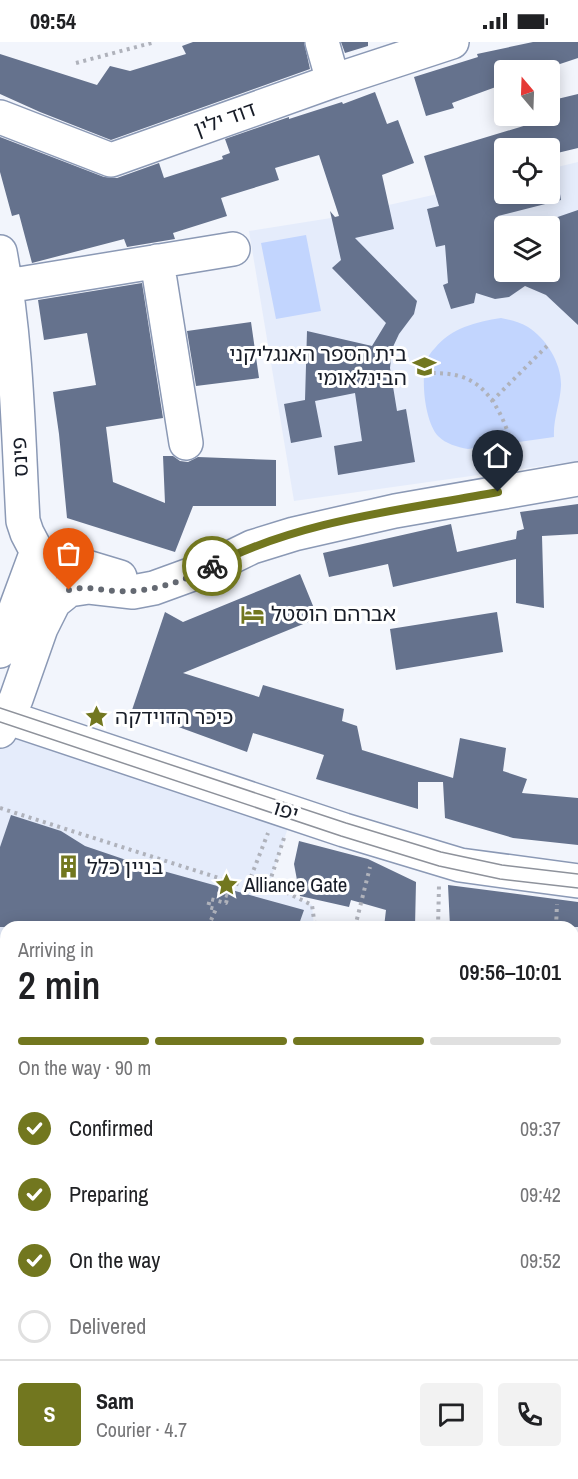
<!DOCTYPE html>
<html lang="en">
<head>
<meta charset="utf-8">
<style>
  :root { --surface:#fff; --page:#f2f2f2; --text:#202124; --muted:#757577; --line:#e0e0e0; --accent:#72771f }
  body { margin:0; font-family:"Archivo Narrow","Noto Sans Hebrew",sans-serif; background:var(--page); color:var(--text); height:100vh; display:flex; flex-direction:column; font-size:22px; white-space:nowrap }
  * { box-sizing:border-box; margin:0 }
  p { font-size:20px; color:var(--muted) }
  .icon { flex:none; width:33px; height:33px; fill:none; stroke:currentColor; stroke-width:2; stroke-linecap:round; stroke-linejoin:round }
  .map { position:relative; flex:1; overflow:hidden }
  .sheet { position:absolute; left:0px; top:879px; width:579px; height:558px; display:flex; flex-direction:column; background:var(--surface); border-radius:18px 18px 0 0; box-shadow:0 3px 15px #0003 }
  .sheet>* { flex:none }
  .needle { width:39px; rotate:341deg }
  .controls { position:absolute; left:494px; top:18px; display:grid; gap:12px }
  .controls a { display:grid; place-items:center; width:66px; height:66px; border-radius:6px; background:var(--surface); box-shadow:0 3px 15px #0003; font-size:30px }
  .pin { position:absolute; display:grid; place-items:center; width:51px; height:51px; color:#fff; margin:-62px -26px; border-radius:50% 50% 50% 0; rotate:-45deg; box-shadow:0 0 6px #0007 }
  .pin .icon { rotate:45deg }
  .courier { position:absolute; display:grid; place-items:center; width:60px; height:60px; margin:-30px; border:4px solid #72771f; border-radius:50%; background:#fff; color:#222; box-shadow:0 2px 8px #0007 }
  .head em { font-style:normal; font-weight:600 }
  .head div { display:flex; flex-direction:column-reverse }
  .head { display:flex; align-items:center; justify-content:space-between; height:102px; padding:0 18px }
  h1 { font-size:39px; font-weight:600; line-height:45px }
  .bar { display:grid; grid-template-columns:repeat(4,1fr); gap:9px 6px; align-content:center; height:72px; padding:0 18px }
  .bar i { height:8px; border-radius:4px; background:var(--line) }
  .bar .current { background:var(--accent) }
  .bar p { grid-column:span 4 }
  .line { display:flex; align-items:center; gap:15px; padding:0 18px; border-top:2px solid var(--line) }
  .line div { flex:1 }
  .round { display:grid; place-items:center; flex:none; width:63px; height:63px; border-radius:6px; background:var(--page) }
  ol { padding:0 18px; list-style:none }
  li { display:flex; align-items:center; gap:18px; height:66px }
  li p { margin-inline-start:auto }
  li .icon { padding:6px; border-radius:50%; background:var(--accent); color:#fff; stroke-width:4 }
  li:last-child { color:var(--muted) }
  li i { width:33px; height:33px; border:3px solid var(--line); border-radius:50% }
  .status { display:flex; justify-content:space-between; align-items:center; height:42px; padding:0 30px; background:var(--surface); direction:ltr }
  .status svg { height:16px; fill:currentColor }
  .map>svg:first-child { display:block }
</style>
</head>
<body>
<div class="status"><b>09:54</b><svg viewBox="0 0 49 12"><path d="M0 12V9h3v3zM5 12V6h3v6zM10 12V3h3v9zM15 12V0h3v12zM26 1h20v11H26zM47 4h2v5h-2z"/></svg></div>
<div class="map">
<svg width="578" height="1437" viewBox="0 0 578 1437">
  <rect width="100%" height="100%" fill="#f2f5fc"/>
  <!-- built -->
  <path fill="#e5ecfb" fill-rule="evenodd" d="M578 120V419L294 459 249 189 331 176 504 137V152H549V127ZM504 184H549V230H504Z
    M4 681 293 771 269 842 312 863 314 885H6V1147H0V692Z"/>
  <!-- green -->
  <path fill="#c2d5fe" d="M306 193 321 269 276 277 261 201Z
    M501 276C510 278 520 280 528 285 546 296 562 322 561 344 560 362 553 377 554 395L468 407C457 405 446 402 438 394 425 380 420 336 427 318 428 314 432 309 435 306 451 286 476 280 501 276Z
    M573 955H578V1046H573Z"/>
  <!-- building -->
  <path fill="#65728d" d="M193 0H304L310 27 111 98 40 70 0 52V12L97 43 110 24 130 29 186 12 182 4Z
    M341 0H368V4L345 11Z
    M533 0H578V16L542 28H504V42L452 61 454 66 426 74 414 35 478 15 477 12Z
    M375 50 387 82 398 78 414 121 382 133 394 187 355 196 417 259 414 272 399 292 392 307 390 326 397 369 406 367 415 420 338 433 334 404 362 399 355 351 315 359 322 395 291 401 284 362 305 358 307 289 372 304 386 281 332 226 341 218 330 169 335 175 339 174 319 113 275 126 279 138 221 156 227 174 173 191 175 197 127 205 124 197 32 221 19 172 12 174 0 130V95L104 135 117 136 159 121 164 136 223 117 222 114 230 111 225 97 289 75V77L342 60 343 62Z
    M578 52V106L549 113V106H504V152H560L561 158 498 174 504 196V230H549V178L578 168V283L546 253 525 244 509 255 495 257 476 251 474 261 451 267 443 243 448 241 445 203 436 205 427 167 439 164 424 114 530 82 528 74H549V59Z
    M142 241 163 376 106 385 113 440 165 461 163 414H173L180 419 188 420 198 415 276 418V464H193L175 510 67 476 59 392 53 350 96 343 87 291 44 298 38 258Z
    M251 280 259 336 196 344 187 289Z
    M578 462V492L542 494 544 566 516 561V517L393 545 388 522 329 535 323 511 451 482 457 510 516 497 517 489 524 487 520 470Z
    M300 532 318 576 183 631 259 655 263 643 344 667 342 679 357 684 362 708 453 736 460 696 506 706 503 729 527 737 522 751 578 756V803L513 796 445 776 443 740H418V767L316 737 324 713 253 691 247 710 132 668 165 570 183 580Z
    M497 570 503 610 396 628 390 587Z
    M11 773 61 789 85 804 138 822 304 868 298 885H0V805Z
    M299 799 368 817 416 840 415 885H384L386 868 351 858 349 865 300 854 294 822Z
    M448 843 578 860V885H450Z"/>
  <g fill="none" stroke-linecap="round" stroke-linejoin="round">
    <defs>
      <path id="minor" d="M322 0 333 39
        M0 75 111 118 333 39 452 0
        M0 210C17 298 18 389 23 479L27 491 37 510 41 545V586L16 657 0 689
        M157 219 186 401
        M7 244 233 207
        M37 510 120 535
        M41 586 54 560 69 548 89 545 133 550 154 546 209 526 252 505 294 492 395 469 578 437
        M0 609 34 517
        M0 673 344 788 460 823 578 839
        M0 1147H6
        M573 1162 578 1161
        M0 1198 6 1218
        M573 1240 578 1241
        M99 1431 102 1437
        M422 1437V1431
        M559 1437V1431"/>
    </defs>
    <!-- minor casing -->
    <use href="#minor" stroke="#8b99b5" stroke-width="36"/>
    <!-- path -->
    <path stroke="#afb2bb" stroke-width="4" stroke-dasharray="3 4.5" stroke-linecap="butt" d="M76 21 155 0
      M425 331C437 331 448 331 459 334 493 343 506 382 515 412
      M492 359 547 304
      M0 766 247 845 268 791
      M284 796 269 842 312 863 315 885
      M208 885 216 867 208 865 210 857 226 861 228 854 219 851 224 837
      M355 885 370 825
      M438 885 439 844
      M556 885 557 862
      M573 949H578
      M182 1431 184 1437
      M259 1431 262 1437
      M266 1437 282 1431
      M337 1437V1431"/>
    <!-- minor -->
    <use href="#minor" stroke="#fff" stroke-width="33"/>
    <!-- tram -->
    <path stroke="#8e929b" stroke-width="1.5" d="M0 666 346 781 441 810 502 823 578 832
      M0 680 341 794 439 824 500 837 578 846"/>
  </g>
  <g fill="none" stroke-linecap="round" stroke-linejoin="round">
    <!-- done -->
    <path stroke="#646972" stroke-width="6" stroke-dasharray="0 10.8" d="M69 548C86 543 102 549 119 549 150 551 185 539 212 524"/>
    <!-- route -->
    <path stroke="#72771f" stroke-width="8" d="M212 524C299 478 403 468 498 450"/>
  </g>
  <!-- icons -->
  <defs>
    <symbol id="school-bare" viewBox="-9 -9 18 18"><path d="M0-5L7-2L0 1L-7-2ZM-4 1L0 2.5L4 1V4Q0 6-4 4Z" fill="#72771f" stroke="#fff" stroke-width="2.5" paint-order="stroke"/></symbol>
    <symbol id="hotel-bare" viewBox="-9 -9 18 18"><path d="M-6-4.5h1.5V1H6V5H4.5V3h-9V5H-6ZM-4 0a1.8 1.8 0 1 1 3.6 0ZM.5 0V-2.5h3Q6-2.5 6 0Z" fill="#72771f" stroke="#fff" stroke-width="2.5" paint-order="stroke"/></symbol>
    <symbol id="sight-bare" viewBox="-9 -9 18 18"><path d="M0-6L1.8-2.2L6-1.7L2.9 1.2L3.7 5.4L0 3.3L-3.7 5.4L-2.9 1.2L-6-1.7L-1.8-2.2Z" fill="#72771f" stroke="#fff" stroke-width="2.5" paint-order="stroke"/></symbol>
    <symbol id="building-bare" viewBox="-9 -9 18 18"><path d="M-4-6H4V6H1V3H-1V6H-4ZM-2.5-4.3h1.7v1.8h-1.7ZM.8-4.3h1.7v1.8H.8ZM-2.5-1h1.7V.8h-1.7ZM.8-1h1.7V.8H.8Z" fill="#72771f" stroke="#fff" stroke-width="2.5" paint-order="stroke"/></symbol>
  </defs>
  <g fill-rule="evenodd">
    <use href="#school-bare" x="408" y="308" width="33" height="33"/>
    <use href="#hotel-bare" x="236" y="556" width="33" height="33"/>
    <use href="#sight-bare" x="80" y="658" width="33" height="33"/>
    <use href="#building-bare" x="52" y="808" width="33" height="33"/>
    <use href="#sight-bare" x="210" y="826" width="33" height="33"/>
  </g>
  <g text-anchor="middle" stroke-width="6" stroke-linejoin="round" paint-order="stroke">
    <!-- street labels -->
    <g font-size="21" fill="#181d28" stroke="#fff">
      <text transform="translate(225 77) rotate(-20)" y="7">דוד ילין</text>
      <text transform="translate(20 415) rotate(-93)" y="7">פינס</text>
      <text transform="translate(286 769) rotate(18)" y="7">יפו</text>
    </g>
    <!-- poi labels -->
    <g font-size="21" fill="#181d28" stroke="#fff" text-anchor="start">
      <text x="407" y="319" text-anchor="end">בית הספר האנגליקני<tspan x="407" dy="24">הבינלאומי</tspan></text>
      <text x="271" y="579">אברהם הוסטל</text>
      <text x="115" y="682">כיכר הדוידקה</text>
      <text x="87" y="832">בניין כלל</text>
      <text x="244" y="850">Alliance Gate</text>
    </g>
  </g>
</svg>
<div class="controls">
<a><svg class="needle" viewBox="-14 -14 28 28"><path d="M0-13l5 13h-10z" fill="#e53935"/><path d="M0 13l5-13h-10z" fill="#757577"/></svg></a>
<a><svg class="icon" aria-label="locate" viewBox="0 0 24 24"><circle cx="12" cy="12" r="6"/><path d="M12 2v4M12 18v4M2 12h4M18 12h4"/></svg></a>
<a><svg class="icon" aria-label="layers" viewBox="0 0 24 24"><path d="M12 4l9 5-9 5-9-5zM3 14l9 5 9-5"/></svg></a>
</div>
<div class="pin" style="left:69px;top:548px;background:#ea580c"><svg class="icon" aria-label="bag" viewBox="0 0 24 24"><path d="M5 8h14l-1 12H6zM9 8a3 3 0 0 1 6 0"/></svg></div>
<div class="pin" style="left:498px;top:450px;background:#1f2937"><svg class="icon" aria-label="home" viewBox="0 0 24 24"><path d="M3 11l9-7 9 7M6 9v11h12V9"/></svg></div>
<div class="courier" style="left:212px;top:524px"><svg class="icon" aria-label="bike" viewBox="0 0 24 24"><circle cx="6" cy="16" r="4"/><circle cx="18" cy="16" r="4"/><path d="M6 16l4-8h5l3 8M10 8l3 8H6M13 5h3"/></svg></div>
<section class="sheet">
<div class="head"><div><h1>2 min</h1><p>Arriving in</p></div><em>09:56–10:01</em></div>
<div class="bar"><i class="current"></i><i class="current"></i><i class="current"></i><i></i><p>On the way · 90 m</p></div>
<ol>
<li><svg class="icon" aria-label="check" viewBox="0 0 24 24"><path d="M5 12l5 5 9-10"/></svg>Confirmed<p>09:37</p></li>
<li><svg class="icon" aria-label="check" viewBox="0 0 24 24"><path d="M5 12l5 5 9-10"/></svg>Preparing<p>09:42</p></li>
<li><svg class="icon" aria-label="check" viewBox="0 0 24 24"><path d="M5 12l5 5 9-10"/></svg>On the way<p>09:52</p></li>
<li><i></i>Delivered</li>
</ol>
<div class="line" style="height:108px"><b class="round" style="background:var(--accent);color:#fff">S</b><div><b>Sam</b><p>Courier · 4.7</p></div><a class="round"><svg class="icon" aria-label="chat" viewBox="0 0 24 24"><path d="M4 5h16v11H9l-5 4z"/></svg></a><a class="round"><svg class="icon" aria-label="phone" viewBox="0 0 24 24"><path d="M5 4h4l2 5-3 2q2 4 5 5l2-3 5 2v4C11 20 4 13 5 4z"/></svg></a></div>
</section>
</div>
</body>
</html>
